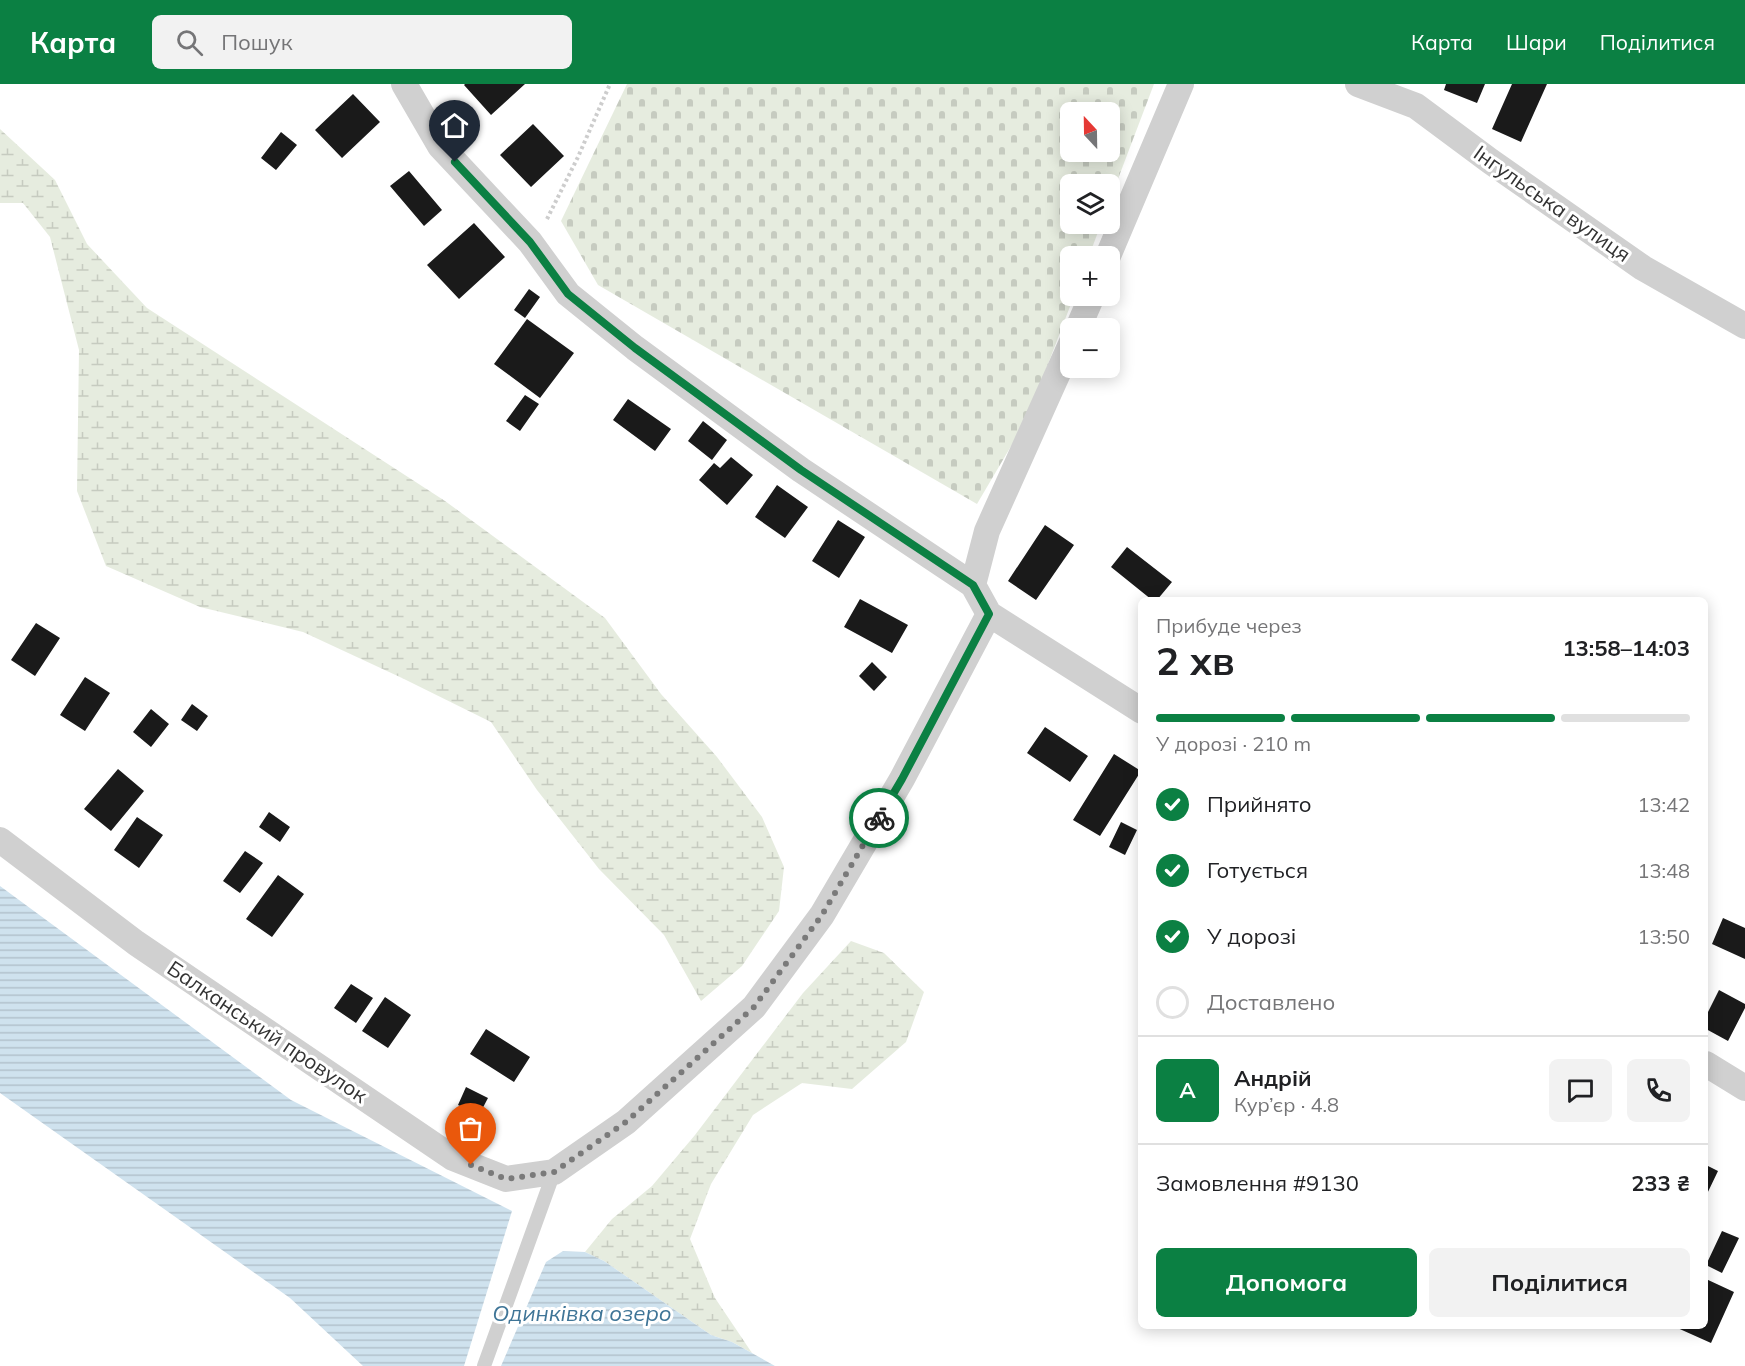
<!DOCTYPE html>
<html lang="uk">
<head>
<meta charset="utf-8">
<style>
  :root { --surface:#fff; --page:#f2f2f2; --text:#202124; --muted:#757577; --line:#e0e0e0; --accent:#0b8043 }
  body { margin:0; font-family:Mulish,sans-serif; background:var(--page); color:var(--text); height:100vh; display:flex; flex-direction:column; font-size:22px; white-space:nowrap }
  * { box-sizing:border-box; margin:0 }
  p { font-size:20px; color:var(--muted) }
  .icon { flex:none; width:33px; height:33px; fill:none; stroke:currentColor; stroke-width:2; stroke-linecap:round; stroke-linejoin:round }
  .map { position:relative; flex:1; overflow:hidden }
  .side { position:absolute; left:1138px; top:513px; width:570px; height:732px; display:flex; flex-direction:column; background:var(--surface); border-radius:9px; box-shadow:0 3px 15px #0003 }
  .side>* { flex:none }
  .needle { width:39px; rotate:338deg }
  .controls { position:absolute; left:1060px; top:18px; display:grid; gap:12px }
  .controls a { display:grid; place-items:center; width:60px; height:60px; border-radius:9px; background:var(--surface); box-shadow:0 3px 15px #0003; font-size:30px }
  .pin { position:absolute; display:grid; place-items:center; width:51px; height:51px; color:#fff; margin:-62px -26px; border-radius:50% 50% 50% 0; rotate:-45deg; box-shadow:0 0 6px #0007 }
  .pin .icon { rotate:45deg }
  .courier { position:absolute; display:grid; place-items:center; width:60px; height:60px; margin:-30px; border:4px solid #0b8043; border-radius:50%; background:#fff; color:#222; box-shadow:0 2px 8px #0007 }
  .summary em { font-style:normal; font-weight:700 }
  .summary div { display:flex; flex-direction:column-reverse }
  .summary { display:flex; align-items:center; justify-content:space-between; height:102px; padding:0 18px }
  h1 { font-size:39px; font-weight:700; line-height:45px }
  .bar { display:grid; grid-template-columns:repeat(4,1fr); gap:9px 6px; align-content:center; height:72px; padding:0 18px }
  .bar i { height:8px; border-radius:4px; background:var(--line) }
  .bar .on { background:var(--accent) }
  .bar p { grid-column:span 4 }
  .line { display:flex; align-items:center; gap:15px; padding:0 18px; border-top:2px solid var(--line) }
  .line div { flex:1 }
  .round { display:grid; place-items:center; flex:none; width:63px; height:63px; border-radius:9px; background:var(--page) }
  ol { padding:0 18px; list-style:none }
  li { display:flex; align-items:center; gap:18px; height:66px }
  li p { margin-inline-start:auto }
  li .icon { padding:6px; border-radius:50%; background:var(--accent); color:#fff; stroke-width:4 }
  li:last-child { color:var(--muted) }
  li i { width:33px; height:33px; border:3px solid var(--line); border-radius:50% }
  .cta { display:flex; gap:12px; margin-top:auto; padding:12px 18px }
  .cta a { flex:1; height:69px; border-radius:9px; background:var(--accent); color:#fff; font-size:24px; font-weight:700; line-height:69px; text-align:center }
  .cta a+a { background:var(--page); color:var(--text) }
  header { display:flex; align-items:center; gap:36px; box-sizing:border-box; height:84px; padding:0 30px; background:var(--accent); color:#fff }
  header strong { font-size:28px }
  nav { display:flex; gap:33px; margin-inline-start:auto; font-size:21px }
  .search { width:420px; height:54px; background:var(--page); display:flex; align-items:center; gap:15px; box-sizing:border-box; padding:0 21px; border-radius:9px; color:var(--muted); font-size:22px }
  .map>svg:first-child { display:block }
</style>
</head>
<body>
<header>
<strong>Карта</strong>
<div class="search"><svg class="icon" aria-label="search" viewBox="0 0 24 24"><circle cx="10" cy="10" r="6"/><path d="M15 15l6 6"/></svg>Пошук</div>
<nav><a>Карта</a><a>Шари</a><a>Поділитися</a></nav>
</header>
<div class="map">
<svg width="1745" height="1282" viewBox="0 0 1745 1282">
  <defs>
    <pattern id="wetland-marsh" width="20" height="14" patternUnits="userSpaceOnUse" patternTransform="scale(1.5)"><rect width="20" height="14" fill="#e6ecdf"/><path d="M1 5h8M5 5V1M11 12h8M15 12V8" fill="none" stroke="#c6cbc0"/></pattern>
    <pattern id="cemetery-stones" width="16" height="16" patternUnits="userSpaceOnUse" patternTransform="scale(1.5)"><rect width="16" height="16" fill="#e6ecdf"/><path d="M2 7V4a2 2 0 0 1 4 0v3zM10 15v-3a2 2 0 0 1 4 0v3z" fill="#c6cbc0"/></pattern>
    <pattern id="water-rules" width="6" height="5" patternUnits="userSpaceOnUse" patternTransform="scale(1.5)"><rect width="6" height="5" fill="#cfe2ee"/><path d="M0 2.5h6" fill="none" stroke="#b2c2cd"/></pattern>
  </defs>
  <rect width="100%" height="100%" fill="#fff"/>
  <!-- wetland -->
  <path fill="url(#wetland-marsh)" d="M0 45 55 96 87 160 147 224 445 417 605 534 661 610 717 673 762 733 784 783 779 827 742 882 701 917 664 851 599 785 537 706 491 638 402 594 303 548 200 523 106 482 77 407 79 266 50 153 23 119H0Z
    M851 857 884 869 924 908 906 958 852 1005 802 999 753 1031 711 1100 690 1155 715 1214 752 1269 732 1258 711 1251 604 1177 585 1168 612 1135 652 1102 695 1051 803 909Z"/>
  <!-- cemetery -->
  <path fill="url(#cemetery-stones)" fill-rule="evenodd" d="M627 0H1154L1110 116V100H1071V140H1101L1089 172H1071V212H1074L1027 335 977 420 598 201 561 137ZM1071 28H1110V68H1071Z"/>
  <!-- water -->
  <path fill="url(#water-rules)" d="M0 802 291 1016 512 1127 464 1282H363L290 1214 0 1009Z
    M563 1167 585 1168 604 1177 711 1251 732 1258 775 1282H501L546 1178Z"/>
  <!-- building -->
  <path fill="#1a1a1a" d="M465 0H525L491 31 464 1Z
    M1446 0H1485L1477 19 1444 6Z
    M1512 0H1547L1521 58 1492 45Z
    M353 10 380 38 342 74 315 46Z
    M533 40 564 72 531 103 500 71Z
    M281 48 297 61 276 86 261 74Z
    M409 87 442 126 424 142 390 102Z
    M474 139 505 173 459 215 427 181Z
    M529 205 540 213 525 234 514 226Z
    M527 235 574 269 540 314 494 280Z
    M525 311 539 320 520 347 506 337Z
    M628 315 671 345 655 367 613 336Z
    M703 337 727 356 712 376 688 357Z
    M731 373 753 391 727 421 699 396 714 379 720 384Z
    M777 401 808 423 785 454 755 433Z
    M838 436 865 453 839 494 812 477Z
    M1045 441 1074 461 1036 516 1008 497Z
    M1127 463 1172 498 1157 516H1152L1111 483Z
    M860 515 908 541 892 569 844 543Z
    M36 539 60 554 35 592 11 576Z
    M872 578 887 593 874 607 859 592Z
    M85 593 110 609 85 647 60 631Z
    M192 620 208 632 197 647 181 636Z
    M151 625 169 640 151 663 133 648Z
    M1045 643 1088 672 1070 698 1027 669Z
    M1114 670 1141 687 1100 752 1073 736Z
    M118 685 144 707 111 747 84 725Z
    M269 728 290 743 280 758 259 743Z
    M137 733 163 751 139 784 114 766Z
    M1121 738 1137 746 1125 771 1109 763Z
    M245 767 263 779 240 809 223 797Z
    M278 791 304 810 272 853 246 835Z
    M1723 834 1745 844V875L1712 860Z
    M351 900 373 914 356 939 334 924Z
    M1719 906 1745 920V924L1728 957 1706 945V932Z
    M385 913 411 931 388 964 362 947Z
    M486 945 530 973 514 998 470 970Z
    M466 1003 488 1014 479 1031 458 1021Z
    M1706 1081 1718 1087 1706 1112Z
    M1722 1147 1739 1154 1722 1189 1706 1181Z
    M1706 1195 1734 1208 1711 1259 1673 1242H1706Z"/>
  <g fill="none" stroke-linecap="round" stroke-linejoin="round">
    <!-- path -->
    <path stroke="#cdcdcd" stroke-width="4" stroke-dasharray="3 3" stroke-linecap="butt" d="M547 135 578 73 610 0"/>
    <!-- lane -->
    <path stroke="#d0d0d0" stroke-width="14" d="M484 1282 554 1088"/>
    <!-- street -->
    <path stroke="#d0d0d0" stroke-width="26" d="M404 0 440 62 530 158 568 210 635 264 801 386 973 501 989 530 1142 627
      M1358 0 1416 22 1490 77 1643 184 1745 242
      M1108 172 1181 0
      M1078 244 1092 212
      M973 501 987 447 1071 260
      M0 756 136 859 453 1074 506 1095 554 1088 626 1038 754 923 822 831 902 695 989 530
      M1706 980 1745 1004"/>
  </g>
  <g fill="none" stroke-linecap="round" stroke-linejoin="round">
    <!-- done -->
    <path stroke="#7a7a7a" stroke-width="6" stroke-dasharray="0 10.8" d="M471 1081 506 1095 554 1088 626 1038 754 923 822 831 879 734"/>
    <!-- route -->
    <path stroke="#0b8043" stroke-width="8" d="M455 78 530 158 568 210 635 264 801 386 973 501 989 530 902 695 879 734"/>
  </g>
  <g text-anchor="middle" stroke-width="6" stroke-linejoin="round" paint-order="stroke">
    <!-- street labels -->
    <g font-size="21" fill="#333" stroke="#fff">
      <text transform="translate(1552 120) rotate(35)" y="7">Інгульська вулиця</text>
      <text transform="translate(267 948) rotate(34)" y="7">Балканський провулок</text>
    </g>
    <!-- water labels -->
    <g font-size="22" font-style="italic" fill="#3f7597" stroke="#fff">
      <text x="582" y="1237">Одинківка озеро</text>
    </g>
  </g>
</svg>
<div class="controls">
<a><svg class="needle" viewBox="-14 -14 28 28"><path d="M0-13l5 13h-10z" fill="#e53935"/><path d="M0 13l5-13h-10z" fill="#757577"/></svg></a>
<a><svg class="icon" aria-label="layers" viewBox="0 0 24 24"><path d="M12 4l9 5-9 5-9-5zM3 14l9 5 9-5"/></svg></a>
<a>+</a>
<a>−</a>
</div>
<div class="pin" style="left:471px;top:1081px;background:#ea580c"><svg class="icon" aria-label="bag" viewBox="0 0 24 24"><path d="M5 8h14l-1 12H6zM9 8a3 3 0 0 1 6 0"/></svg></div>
<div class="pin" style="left:455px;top:78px;background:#1f2937"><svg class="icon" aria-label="home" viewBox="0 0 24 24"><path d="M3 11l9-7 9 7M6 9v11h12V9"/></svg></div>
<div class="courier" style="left:879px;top:734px"><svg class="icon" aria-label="bike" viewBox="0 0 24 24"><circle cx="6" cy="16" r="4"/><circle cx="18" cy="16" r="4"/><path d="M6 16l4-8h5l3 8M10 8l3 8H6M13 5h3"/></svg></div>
<section class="side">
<div class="summary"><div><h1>2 хв</h1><p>Прибуде через</p></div><em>13:58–14:03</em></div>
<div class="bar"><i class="on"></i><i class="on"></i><i class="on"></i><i></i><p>У дорозі · 210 m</p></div>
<ol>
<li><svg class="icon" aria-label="check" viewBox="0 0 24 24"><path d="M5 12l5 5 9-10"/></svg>Прийнято<p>13:42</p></li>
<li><svg class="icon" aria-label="check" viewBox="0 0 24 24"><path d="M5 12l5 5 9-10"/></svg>Готується<p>13:48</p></li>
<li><svg class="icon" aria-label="check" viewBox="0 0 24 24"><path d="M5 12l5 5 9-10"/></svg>У дорозі<p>13:50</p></li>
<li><i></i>Доставлено</li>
</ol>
<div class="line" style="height:108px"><b class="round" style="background:var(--accent);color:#fff">А</b><div><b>Андрій</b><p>Кур’єр · 4.8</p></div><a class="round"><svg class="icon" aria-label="chat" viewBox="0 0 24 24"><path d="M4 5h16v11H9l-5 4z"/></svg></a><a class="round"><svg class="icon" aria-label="phone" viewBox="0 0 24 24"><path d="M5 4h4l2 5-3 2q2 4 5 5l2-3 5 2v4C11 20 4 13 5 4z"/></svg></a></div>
<div class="line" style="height:78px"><div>Замовлення #9130</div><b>233 ₴</b></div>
<div class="cta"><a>Допомога</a><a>Поділитися</a></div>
</section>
</div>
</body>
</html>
